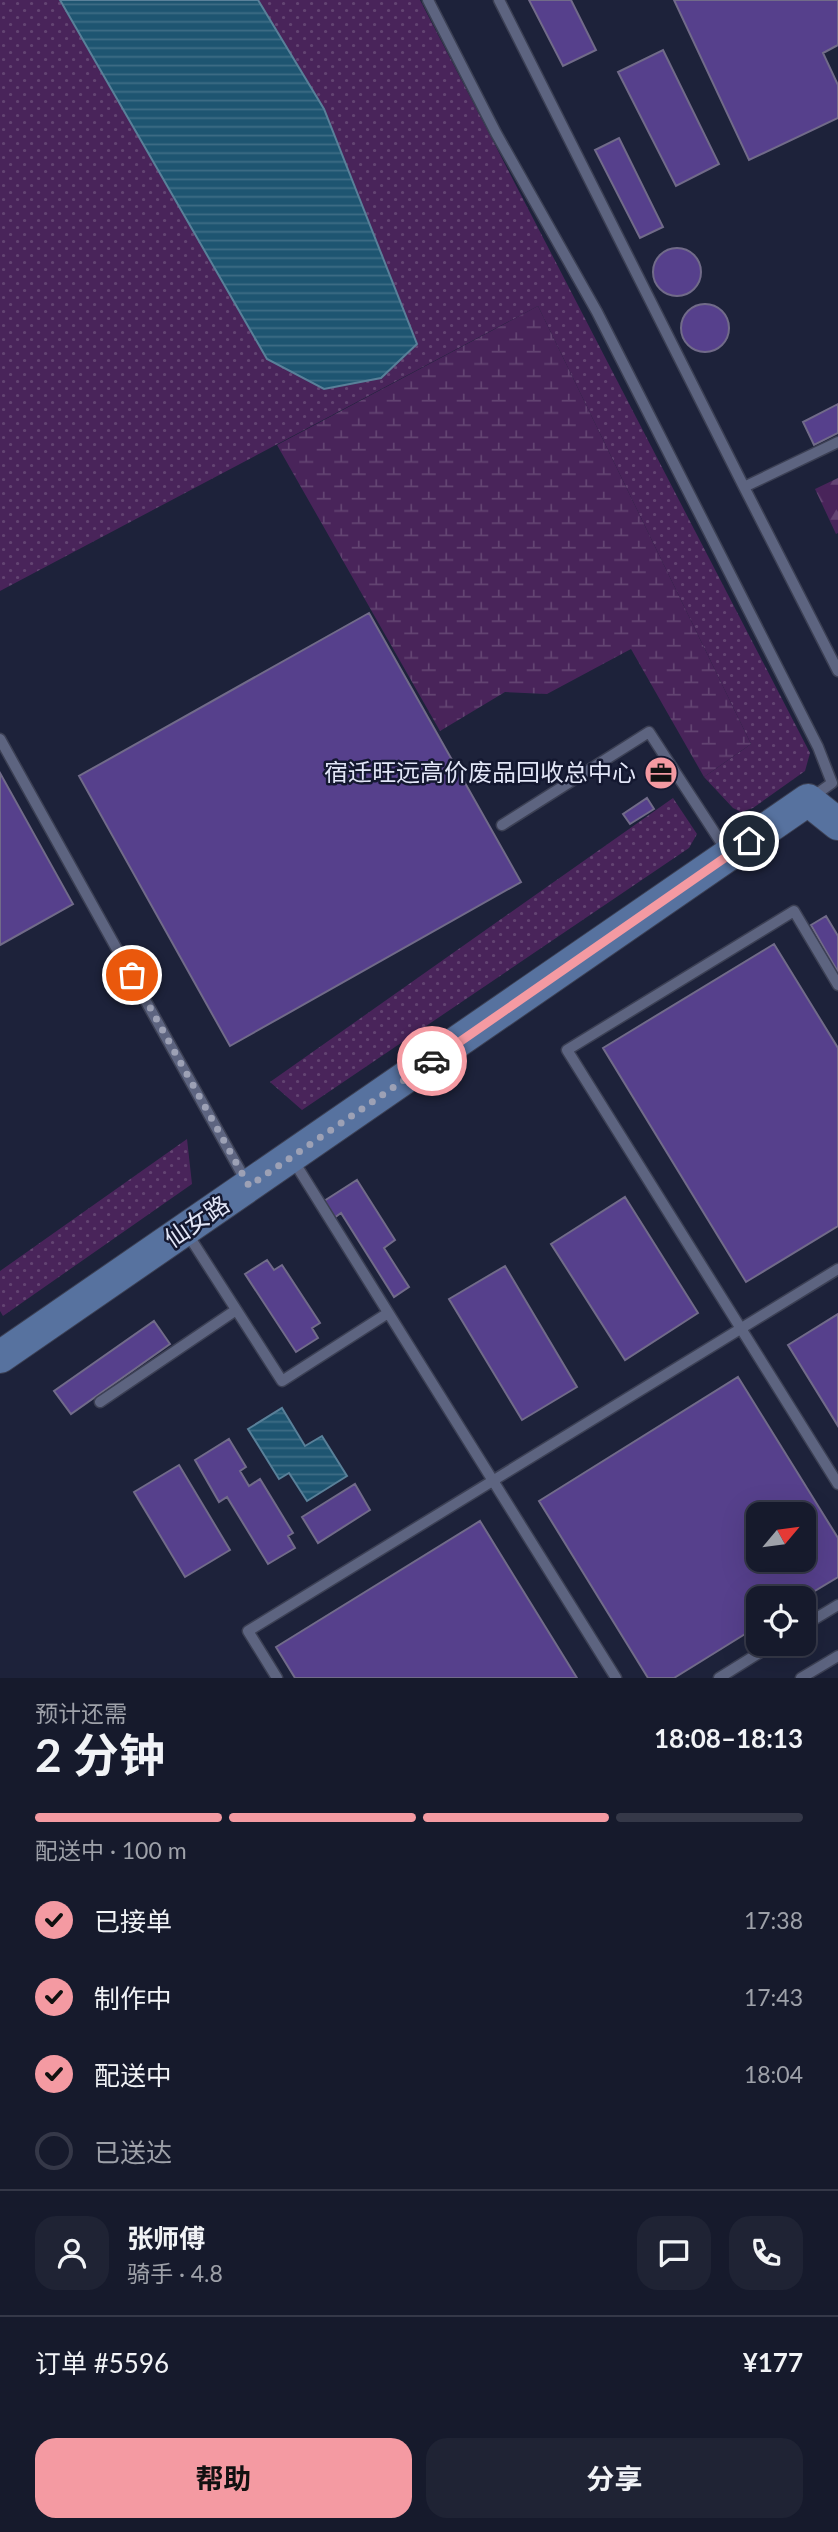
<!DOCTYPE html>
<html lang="zh">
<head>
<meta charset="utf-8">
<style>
  :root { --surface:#161a2c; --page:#1f2334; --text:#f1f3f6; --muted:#9ea1a9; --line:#353848; --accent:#f49aa2 }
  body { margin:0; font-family:Lato,"Noto Sans SC",sans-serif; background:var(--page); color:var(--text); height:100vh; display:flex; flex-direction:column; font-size:26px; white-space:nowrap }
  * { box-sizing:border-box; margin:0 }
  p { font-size:23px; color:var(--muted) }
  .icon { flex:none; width:38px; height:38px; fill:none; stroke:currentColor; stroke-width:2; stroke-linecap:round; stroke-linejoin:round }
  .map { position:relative; height:1678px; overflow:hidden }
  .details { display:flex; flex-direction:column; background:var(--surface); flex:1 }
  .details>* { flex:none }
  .needle { width:46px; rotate:61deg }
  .controls { position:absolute; left:746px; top:1502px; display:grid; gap:14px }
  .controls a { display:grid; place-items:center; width:70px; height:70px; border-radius:14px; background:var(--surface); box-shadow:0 7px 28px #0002,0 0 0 2px var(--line); font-size:35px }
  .pin { position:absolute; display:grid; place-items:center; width:60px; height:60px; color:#fff; margin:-30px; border:4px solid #fff; border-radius:50%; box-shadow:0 2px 7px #0007 }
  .courier { position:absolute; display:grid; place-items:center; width:70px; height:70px; margin:-35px; border:5px solid #f49aa2; border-radius:50%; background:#fff; color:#222; box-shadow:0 2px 9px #0007 }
  .overview em { font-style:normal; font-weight:700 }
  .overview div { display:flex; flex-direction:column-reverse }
  .overview { display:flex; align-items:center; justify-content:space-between; height:119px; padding:0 35px }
  h1 { font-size:46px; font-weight:700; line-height:52px }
  .bar { display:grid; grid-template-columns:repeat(4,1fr); gap:10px 7px; align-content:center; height:84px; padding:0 35px }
  .bar i { height:9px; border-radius:5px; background:var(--line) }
  .bar .selected { background:var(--accent) }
  .bar p { grid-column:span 4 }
  .line { display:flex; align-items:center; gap:18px; padding:0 35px; border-top:2px solid var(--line) }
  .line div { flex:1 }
  .round { display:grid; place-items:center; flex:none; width:74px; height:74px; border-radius:21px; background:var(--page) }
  ol { padding:0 35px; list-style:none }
  li { display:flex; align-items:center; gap:21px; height:77px }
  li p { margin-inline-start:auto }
  li .icon { padding:7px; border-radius:50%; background:var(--accent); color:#111; stroke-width:4 }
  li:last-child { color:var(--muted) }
  li i { width:38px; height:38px; border:4px solid var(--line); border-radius:50% }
  .cta { display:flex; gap:14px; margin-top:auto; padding:14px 35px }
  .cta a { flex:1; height:80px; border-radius:21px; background:var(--accent); color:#111; font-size:28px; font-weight:700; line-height:80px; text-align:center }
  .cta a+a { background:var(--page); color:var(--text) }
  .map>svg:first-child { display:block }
</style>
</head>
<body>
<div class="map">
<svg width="838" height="1678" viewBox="0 0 838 1678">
  <defs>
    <pattern id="grass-dots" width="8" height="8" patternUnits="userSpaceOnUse" patternTransform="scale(1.75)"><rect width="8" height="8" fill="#49245a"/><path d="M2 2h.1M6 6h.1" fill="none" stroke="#634472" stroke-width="1.8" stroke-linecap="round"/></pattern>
    <pattern id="forest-firs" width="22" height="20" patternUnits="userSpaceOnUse" patternTransform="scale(1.75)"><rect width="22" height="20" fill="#49245a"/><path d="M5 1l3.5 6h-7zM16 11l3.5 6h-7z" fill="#634472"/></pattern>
    <pattern id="wetland-marsh" width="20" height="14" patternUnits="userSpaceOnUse" patternTransform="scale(1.75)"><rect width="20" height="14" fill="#49245a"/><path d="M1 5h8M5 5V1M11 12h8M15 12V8" fill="none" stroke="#634472"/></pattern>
    <pattern id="water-rules" width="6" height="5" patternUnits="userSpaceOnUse" patternTransform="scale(1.75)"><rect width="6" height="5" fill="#1e5571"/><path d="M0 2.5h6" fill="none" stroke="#3e6d86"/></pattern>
  </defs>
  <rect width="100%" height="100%" fill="#1d223a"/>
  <!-- grass -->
  <path fill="url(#grass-dots)" d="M0 0H420L810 753 805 771 753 808 741 812 733 808 704 777 751 744 538 306 0 591Z
    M673 798 697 834 689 848 302 1110 270 1082Z
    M187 1139 192 1184 3 1316 0 1311V1271Z"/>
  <!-- forest -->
  <path fill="url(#forest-firs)" d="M838 478V533L836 534 815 489Z"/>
  <!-- wetland -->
  <path fill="url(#wetland-marsh)" d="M538 306 751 744 704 777 631 649 547 694 505 692 440 731 277 445Z"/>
  <!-- water -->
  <path fill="url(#water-rules)" stroke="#598099" stroke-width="2" d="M60 0H258L324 109 417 344 381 378 324 389 267 359Z
    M282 1408 305 1446 322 1436 347 1476 307 1501 289 1473 279 1479 248 1429Z"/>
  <!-- building -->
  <path fill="#56408c" stroke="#716b89" stroke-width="2" fill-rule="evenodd" d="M529 0H571L596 50 563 66Z
    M674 0H838V45L823 53 838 85V118L749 160Z
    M663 50 719 164 676 186 618 72Z
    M619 138 663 227 640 238 595 150Z
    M653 272a24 24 0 1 1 48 0a24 24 0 1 1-48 0Z
    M681 328a24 24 0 1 1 48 0a24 24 0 1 1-48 0Z
    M838 404V433L814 445 803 422Z
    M369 613 521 882 230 1046 79 776Z
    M0 773 73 904 0 945Z
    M647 798 654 809 630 824 623 814Z
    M826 916 838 936V972L811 925Z
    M774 944 838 1048V1226L746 1282 603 1048Z
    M357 1180 395 1240 384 1248 409 1287 394 1297 341 1213 334 1218 324 1201Z
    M625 1197 698 1313 625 1360 551 1244Z
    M267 1260 274 1270 282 1265 320 1323 312 1328 318 1338 296 1352 245 1274Z
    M505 1266 577 1387 522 1420 449 1299Z
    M838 1314V1426L788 1345Z
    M154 1321 170 1344 71 1414 54 1391Z
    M738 1377 838 1538V1577L803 1598H758V1626L674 1678H648L539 1501ZM758 1514H803V1559H758Z
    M229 1439 246 1467 240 1471 249 1486 260 1479 293 1533 288 1536 295 1548 268 1564 227 1497 219 1502 195 1460Z
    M179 1465 230 1550 185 1577 134 1492Z
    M355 1484 370 1510 318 1543 302 1517Z
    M480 1521 577 1678H295L276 1647Z"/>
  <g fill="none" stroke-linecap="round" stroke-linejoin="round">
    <defs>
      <path id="lane" d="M428 0 496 133 597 312 818 747 832 783 811 798
        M499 0 744 487
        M838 442 744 487 838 671
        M0 739 247 1183
        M502 825 649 732 728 853
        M838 985 794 911 567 1050 838 1484
        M293 1160 616 1678
        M187 1233 282 1381 388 1313
        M100 1402 236 1310
        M803 1626 838 1605
        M277 1678 248 1631 838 1269
        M719 1678 775 1643
        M801 1678 838 1656"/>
      <path id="secondary" d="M0 1357 808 800 838 824"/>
    </defs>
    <!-- lane casing -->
    <use href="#lane" stroke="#3c4054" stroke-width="13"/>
    <!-- secondary casing -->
    <use href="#secondary" stroke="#3c4054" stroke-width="34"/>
    <!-- lane -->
    <use href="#lane" stroke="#5d6480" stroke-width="10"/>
    <!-- secondary -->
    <use href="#secondary" stroke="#57729f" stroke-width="32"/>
  </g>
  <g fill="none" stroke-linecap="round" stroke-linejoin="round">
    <!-- done -->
    <path stroke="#9da1b5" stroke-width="7" stroke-dasharray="0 12.6" d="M132 975 249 1186 432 1061"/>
    <!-- route -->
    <path stroke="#f49aa2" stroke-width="9" d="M432 1061 749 841"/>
  </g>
  <!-- icons -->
  <defs>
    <symbol id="office-disc" viewBox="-11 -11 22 22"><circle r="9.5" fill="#f49aa2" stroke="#141830"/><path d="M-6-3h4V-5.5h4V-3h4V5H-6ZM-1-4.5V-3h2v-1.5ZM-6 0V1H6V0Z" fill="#111"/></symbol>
  </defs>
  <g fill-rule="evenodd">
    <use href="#office-disc" x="642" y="754" width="38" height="38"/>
  </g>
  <g text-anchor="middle" stroke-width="5" stroke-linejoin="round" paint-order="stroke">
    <!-- poi labels -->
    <g font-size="24" fill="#e2e6f7" stroke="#141830" text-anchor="end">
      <text x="636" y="781">宿迁旺远高价废品回收总中心</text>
    </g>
    <!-- street labels -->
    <g font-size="24" fill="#e2e6f7" stroke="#141830">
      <text transform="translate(197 1222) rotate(-34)" y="8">仙女路</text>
    </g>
  </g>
</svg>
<div class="controls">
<a><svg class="needle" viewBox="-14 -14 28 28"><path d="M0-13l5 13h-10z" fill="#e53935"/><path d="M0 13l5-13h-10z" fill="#9ea1a9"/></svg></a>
<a><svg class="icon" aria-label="locate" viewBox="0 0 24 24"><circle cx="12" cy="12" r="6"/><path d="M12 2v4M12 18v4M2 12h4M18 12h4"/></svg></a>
</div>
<div class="pin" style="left:132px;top:975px;background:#ea580c"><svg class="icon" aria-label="bag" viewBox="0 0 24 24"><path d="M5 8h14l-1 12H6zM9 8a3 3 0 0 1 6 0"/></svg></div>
<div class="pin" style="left:749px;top:841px;background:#1f2937"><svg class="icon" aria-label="home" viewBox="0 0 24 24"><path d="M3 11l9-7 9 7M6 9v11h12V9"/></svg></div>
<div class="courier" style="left:432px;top:1061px"><svg class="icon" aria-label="car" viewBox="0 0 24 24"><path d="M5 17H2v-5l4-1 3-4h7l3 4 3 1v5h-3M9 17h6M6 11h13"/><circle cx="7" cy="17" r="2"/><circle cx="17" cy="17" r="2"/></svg></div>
</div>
<section class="details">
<div class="overview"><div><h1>2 分钟</h1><p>预计还需</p></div><em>18:08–18:13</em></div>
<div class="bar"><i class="selected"></i><i class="selected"></i><i class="selected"></i><i></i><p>配送中 · 100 m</p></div>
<ol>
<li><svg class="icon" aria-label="check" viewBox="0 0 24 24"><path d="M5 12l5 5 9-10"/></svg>已接单<p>17:38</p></li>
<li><svg class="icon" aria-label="check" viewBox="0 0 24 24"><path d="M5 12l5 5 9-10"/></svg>制作中<p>17:43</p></li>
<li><svg class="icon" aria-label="check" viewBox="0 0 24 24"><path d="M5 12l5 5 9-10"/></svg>配送中<p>18:04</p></li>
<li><i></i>已送达</li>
</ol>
<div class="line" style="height:126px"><a class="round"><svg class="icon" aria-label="person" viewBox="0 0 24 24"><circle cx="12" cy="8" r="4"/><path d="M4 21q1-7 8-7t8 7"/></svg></a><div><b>张师傅</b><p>骑手 · 4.8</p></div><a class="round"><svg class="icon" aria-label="chat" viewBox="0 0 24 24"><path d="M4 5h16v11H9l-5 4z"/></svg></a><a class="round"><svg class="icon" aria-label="phone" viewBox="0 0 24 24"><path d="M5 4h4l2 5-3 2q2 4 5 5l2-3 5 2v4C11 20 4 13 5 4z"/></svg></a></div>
<div class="line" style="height:91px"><div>订单 #5596</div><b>¥177</b></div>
<div class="cta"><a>帮助</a><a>分享</a></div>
</section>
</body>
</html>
